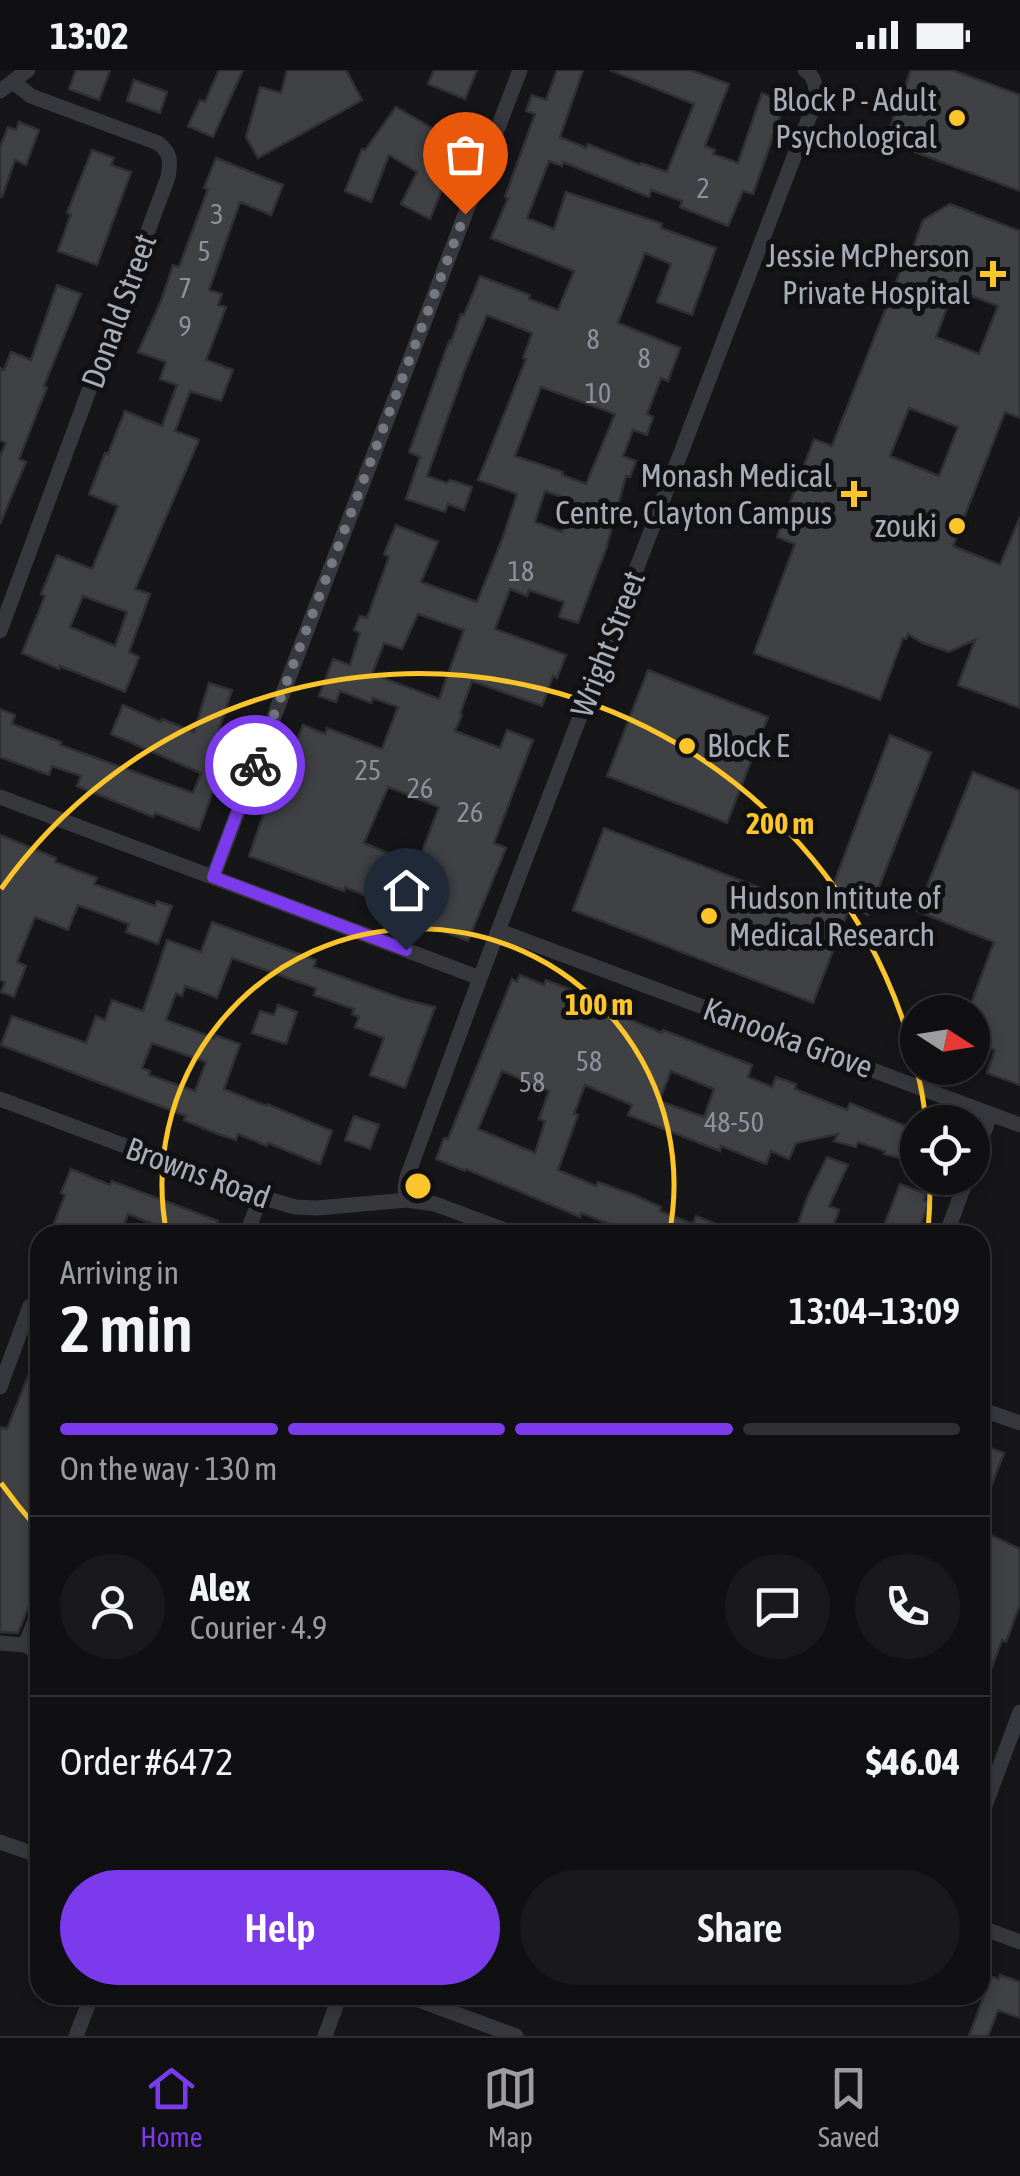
<!DOCTYPE html>
<html lang="en">
<head>
<meta charset="utf-8">
<style>
  :root { --surface:#101012; --page:#19191b; --text:#f1f3f6; --muted:#9c9d9f; --line:#303032; --accent:#7c3aed }
  body { margin:0; font-family:"Asap Condensed",sans-serif; background:var(--page); color:var(--text); height:100vh; display:flex; flex-direction:column; font-size:38px; white-space:nowrap }
  * { box-sizing:border-box; margin:0 }
  p { font-size:32px; color:var(--muted) }
  .icon { flex:none; width:55px; height:55px; fill:none; stroke:currentColor; stroke-width:2; stroke-linecap:round; stroke-linejoin:round }
  .map { position:relative; flex:1; overflow:hidden }
  .details { position:absolute; left:30px; top:1155px; width:960px; height:780px; display:flex; flex-direction:column; background:var(--surface); border-radius:30px; box-shadow:0 5px 15px #0003,0 0 0 2px var(--line) }
  .details>* { flex:none }
  .needle { width:65px; rotate:102deg }
  .buttons { position:absolute; left:900px; top:925px; display:grid; gap:20px }
  .buttons a { display:grid; place-items:center; width:90px; height:90px; border-radius:50%; background:var(--surface); box-shadow:0 5px 15px #0003,0 0 0 2px var(--line); font-size:50px }
  .pin { position:absolute; display:grid; place-items:center; width:85px; height:85px; color:#fff; margin:-102px -42px; border-radius:50% 50% 50% 0; rotate:-45deg; box-shadow:0 0 10px #0007 }
  .pin .icon { rotate:45deg }
  .courier { position:absolute; display:grid; place-items:center; width:100px; height:100px; margin:-50px; border:8px solid #7c3aed; border-radius:50%; background:#fff; color:#222; box-shadow:0 2px 12px #0007 }
  .overview em { font-style:normal; font-weight:600 }
  .overview div { display:flex; flex-direction:column-reverse }
  .overview { display:flex; align-items:center; justify-content:space-between; height:170px; padding:0 30px }
  h1 { font-size:65px; font-weight:600; line-height:75px }
  .bar { display:grid; grid-template-columns:repeat(4,1fr); gap:15px 10px; align-content:center; height:120px; padding:0 30px }
  .bar i { height:12px; border-radius:8px; background:var(--line) }
  .bar .selected { background:var(--accent) }
  .bar p { grid-column:span 4 }
  .line { display:flex; align-items:center; gap:25px; padding:0 30px; border-top:2px solid var(--line) }
  .line div { flex:1 }
  .round { display:grid; place-items:center; flex:none; width:105px; height:105px; border-radius:52px; background:var(--page) }
  .action { display:flex; gap:20px; margin-top:auto; padding:20px 30px }
  .action a { flex:1; height:115px; border-radius:60px; background:var(--accent); color:#fff; font-size:40px; font-weight:600; line-height:115px; text-align:center }
  .action a+a { background:var(--page); color:var(--text) }
  .status { display:flex; justify-content:space-between; align-items:center; height:70px; padding:0 50px; background:var(--surface); direction:ltr }
  .status svg { height:28px; fill:currentColor }
  .tabs { display:flex; justify-content:space-around; align-items:center; height:140px; border-top:2px solid var(--line); background:var(--surface); font-size:28px; color:var(--muted) }
  .tabs a { display:grid; justify-items:center; gap:5px }
  .tabs .selected { color:var(--accent) }
  .map>svg:first-child { display:block }
</style>
</head>
<body>
<div class="status"><b>13:02</b><svg viewBox="0 0 49 12"><path d="M0 12V9h3v3zM5 12V6h3v6zM10 12V3h3v9zM15 12V0h3v12zM26 1h20v11H26zM47 4h2v5h-2z"/></svg></div>
<div class="map">
<svg width="1020" height="1966" viewBox="0 0 1020 1966">
  <rect width="100%" height="100%" fill="#161618"/>
  <!-- building -->
  <path fill="#404145" stroke="#303034" stroke-width="2.5" fill-rule="evenodd" d="M76 0H110L99 30 69 19Z
    M219 0H243L213 67 188 56 200 30 205 32Z
    M287 0H346L362 30 258 88 246 67 260 17 281 23Z
    M434 0H477L465 29 428 14Z
    M557 0H583L560 67 586 78 588 74 640 95 641 93 667 102 694 34 610 0H690L729 14 705 76 715 80 713 84 738 93 762 23 785 32 753 124 743 121 728 156 680 137 682 131 651 120 649 127 563 92 562 96 549 91 527 148 554 159 566 122 654 151 662 154 661 158 716 178 692 245 657 232 671 194 645 183 618 253 680 278 668 311 661 308 647 344 653 347 647 365 633 360 623 386 636 391 630 407 626 406 606 479 578 553 559 547 564 532 529 520 527 526 510 519 495 559 566 585 557 608 553 606 542 636 472 611 460 644 462 645 455 661 500 678 507 660 533 670 494 773 506 778 468 871 427 855 426 857 400 847 402 841 345 817 344 821 249 786 266 737 285 693 288 694 303 655 325 664 327 658 382 679 398 637 373 628 371 633 340 621 336 632 319 626 333 589 350 595 360 563 354 560 360 546 367 548 389 487 384 484 396 455 438 472 421 512 477 532 503 467 517 424 478 410 526 289 523 288 532 263 487 245 466 296 427 406 447 413 450 410 472 417 464 440 448 434 445 442 406 429 420 387 409 382 449 271 451 272 461 244 464 245 480 206 530 225 529 229 558 240 574 201 491 168 508 128 505 127 535 44 526 41 532 25 546 30ZM541 317 615 344 586 414 562 405 563 402 515 386ZM545 421 573 431 562 462 535 452ZM418 544 464 560 439 629 372 604 384 573 402 579ZM388 717 439 737 417 795 364 773Z
    M911 0H952L1020 25V121L885 71Z
    M134 10 167 22 160 43 127 31Z
    M396 37 439 62 441 58 464 65 430 149 401 134 417 102 389 85 371 132 345 121 362 79 365 80Z
    M19 52 39 60 26 95 15 90 2 127H0V77L8 57 16 60Z
    M92 80 114 88 111 95 131 102 97 195 58 181 71 144 67 143Z
    M216 88 283 115 271 145 240 132 209 220 222 224 218 235 226 237 206 290 233 300 221 331 190 321 175 361 199 370 135 519 150 524 129 582 139 587 125 622 60 596 59 599 22 583 45 526 41 524 57 485 92 499 118 436 89 424 105 383 108 384 125 341 162 356 177 315 160 309 166 292 138 282 161 231 173 195 179 197 208 119 204 118ZM83 526 127 542 115 576 70 557Z
    M950 134 1020 161V348L1005 342 953 476 1000 495 1020 447V638L958 615 975 570 949 582 923 573 908 564 906 569 903 568 880 630 754 583 795 474 777 467 814 369 832 376 909 179 912 180 923 150ZM954 219 998 236 979 284 936 267ZM909 338 958 357 939 406 890 386Z
    M57 215 81 224 44 316 47 317 19 389 26 392 0 454V386L6 373 0 370V298L4 300 11 282 31 290Z
    M648 600 768 647 727 753 607 706Z
    M209 613 232 620 216 669 230 674 199 760 155 743 153 747 77 716 81 706 52 696 49 705 0 687V639L15 645 12 654 61 672 60 675 193 723 201 703 111 664 123 635 161 652 162 649 194 662Z
    M890 665 931 683 868 845 850 836 813 933 573 840 604 758 823 842Z
    M973 702 1020 721V1015L987 1003 995 980 972 971V942H968L994 872 917 841Z
    M0 765 56 788 55 792 97 808 94 814 155 836 157 831 172 836 158 874 126 862 129 854 78 835 68 860 35 847 17 892 26 896 14 927 1 922 5 912 0 910Z
    M212 852 316 890 314 897 403 929 435 937 405 1018 370 1005 384 968 355 957 359 947 352 944 354 939 314 925 316 918 232 888 217 928 185 916 182 926 176 923 166 950 214 968 215 965 240 974 224 1019 266 1036 267 1034 332 1061 320 1094 268 1073 267 1076 238 1064 236 1070 215 1063 184 1050 186 1046 1 975 12 946 86 973 96 946 105 950 112 930 143 941 167 870 201 882ZM152 973 206 992 195 1021 149 1005 150 1001 142 998Z
    M520 905 544 915 546 910 577 922V924L615 939 614 943 662 963 663 960 752 995 748 1007 772 1017 776 1007 796 1014 795 1019 847 1040 850 1033 918 1061V1093L884 1084 885 1081 858 1072 856 1077 834 1071 838 1064 796 1073 789 1089 771 1081 766 1094 721 1076 720 1081 628 1045 632 1035 585 1015 574 1044 578 1045 558 1100 596 1116 598 1112 634 1125 661 1137 660 1141 693 1154 696 1146 743 1165H638L581 1143 580 1147 466 1099 465 1101 436 1089 444 1068 448 1069 512 909 517 912ZM502 1001 549 1021 539 1049 545 1051 535 1083 478 1059ZM671 1001 714 1019 704 1047 659 1031Z
    M278 935 297 942 286 974 252 963 260 941 274 945Z
    M354 1046 379 1055 370 1079 345 1070Z
    M827 1087 848 1095 829 1136 839 1140 830 1165H818L797 1157 807 1128Z
    M71 1099 110 1115 112 1111 218 1151 212 1165H180L128 1144 120 1165H62L53 1161V1156L65 1125 61 1123Z
    M900 1114 926 1124 924 1130 929 1132 917 1165 885 1153Z
    M39 1279 40 1484 30 1510 40 1511V1527L30 1533 18 1563 0 1562V1357L7 1359Z
    M980 1374 1004 1383 990 1419 980 1415Z
    M980 1460 1020 1479V1534L1006 1572 1002 1570 981 1626Z
    M1000 1905 1020 1912V1948L998 1940 988 1966H969L991 1907 999 1909Z"/>
  <g fill="none" stroke-linecap="round" stroke-linejoin="round">
    <!-- street -->
    <path stroke="#37373e" stroke-width="15" d="M0 21 28 0
      M0 561 168 107C171 91 171 83 158 73L31 26 13 12
      M0 727 480 908
      M213 807 520 0
      M499 861 1020 1055
      M0 1029 261 1127 295 1137 317 1138 407 1130 435 1134 518 1165
      M972 1093 991 1044
      M407 1130 405 1118 407 1107 480 908 815 32C817 21 816 7 805 0
      M246 1165 261 1127
      M946 1165 967 1108
      M0 1317 30 1236 40 1240
      M980 1339 1020 1353
      M0 1573 25 1575 40 1584
      M25 1575 40 1538
      M980 1749 1020 1642
      M0 1772 40 1786
      M980 1857 1020 1872
      M405 1925 516 1966
      M76 1966 92 1925
      M325 1966 340 1925"/>
  </g>
  <g fill="none" stroke-linecap="round" stroke-linejoin="round">
    <!-- done -->
    <path stroke="#747881" stroke-width="10" stroke-dasharray="0 18" d="M255 695 465 144"/>
    <!-- route -->
    <path stroke="#7c3aed" stroke-width="12" d="M255 695 213 807 406 880"/>
  </g>
  <!-- distance rings -->
  <g fill="none" stroke="#fbc52b" stroke-width="5">
    <path d="M167 1165A256 256 0 1 1 669 1165"/>
    <path d="M38 1459A512 512 0 0 1 1 1413M1 819A512 512 0 0 1 926 1049M930 1112A512 512 0 0 1 928 1161"/>
  </g>
  <!-- markers -->
  <g fill="#fbc52b" stroke="#111113" stroke-width="4">
    <circle cx="957" cy="48" r="10"/>
    <path d="M988 189h10v10h10v10h-10v10h-10v-10h-10v-10h10z"/>
    <path d="M849 409h10v10h10v10h-10v10h-10v-10h-10v-10h10z"/>
    <circle cx="957" cy="456" r="10"/>
    <circle cx="687" cy="676" r="10"/>
    <circle cx="709" cy="846" r="10"/>
  </g>
  <g text-anchor="middle" stroke-width="10" stroke-linejoin="round" paint-order="stroke">
    <!-- number labels -->
    <g font-size="28" fill="#8d919c">
      <text x="703" y="128">2</text>
      <text x="217" y="154">3</text>
      <text x="204" y="191">5</text>
      <text x="185" y="228">7</text>
      <text x="185" y="266">9</text>
      <text x="593" y="279">8</text>
      <text x="644" y="298">8</text>
      <text x="598" y="333">10</text>
      <text x="521" y="511">18</text>
      <text x="368" y="710">25</text>
      <text x="420" y="728">26</text>
      <text x="470" y="752">26</text>
      <text x="589" y="1001">58</text>
      <text x="532" y="1022">58</text>
      <text x="734" y="1062">48-50</text>
    </g>
    <!-- poi labels -->
    <g font-size="32" fill="#a7acb9" stroke="#111113" text-anchor="end">
      <text x="937" y="41">Block P - Adult<tspan x="937" dy="37">Psychological</tspan></text>
      <text x="970" y="197">Jessie McPherson<tspan x="970" dy="37">Private Hospital</tspan></text>
      <text x="832" y="417">Monash Medical<tspan x="832" dy="37">Centre, Clayton Campus</tspan></text>
      <text x="937" y="467">zouki</text>
      <text x="707" y="687" text-anchor="start">Block E</text>
      <text x="729" y="839" text-anchor="start">Hudson Intitute of<tspan x="729" dy="37">Medical Research</tspan></text>
    </g>
    <!-- street labels -->
    <g font-size="32" fill="#a7acb9" stroke="#111113">
      <text transform="translate(119 241) rotate(-70)" y="11">Donald Street</text>
      <text transform="translate(608 574) rotate(-69)" y="11">Wright Street</text>
      <text transform="translate(788 968) rotate(20)" y="11">Kanooka Grove</text>
      <text transform="translate(198 1103) rotate(20)" y="11">Browns Road</text>
    </g>
  </g>
  <circle cx="418" cy="1116" r="15" fill="#fbc52b" stroke="#111113" stroke-width="5"/>
  <g font-size="30" text-anchor="middle" font-weight="bold" fill="#fbc52b" stroke="#111113" stroke-width="10" stroke-linejoin="round" paint-order="stroke">
    <text x="780" y="764">200 m</text>
    <text x="599" y="945">100 m</text>
  </g>
</svg>
<div class="buttons">
<a><svg class="needle" viewBox="-14 -14 28 28"><path d="M0-13l5 13h-10z" fill="#e53935"/><path d="M0 13l5-13h-10z" fill="#9c9d9f"/></svg></a>
<a><svg class="icon" aria-label="locate" viewBox="0 0 24 24"><circle cx="12" cy="12" r="6"/><path d="M12 2v4M12 18v4M2 12h4M18 12h4"/></svg></a>
</div>
<div class="pin" style="left:465px;top:144px;background:#ea580c"><svg class="icon" aria-label="bag" viewBox="0 0 24 24"><path d="M5 8h14l-1 12H6zM9 8a3 3 0 0 1 6 0"/></svg></div>
<div class="pin" style="left:406px;top:880px;background:#1f2937"><svg class="icon" aria-label="home" viewBox="0 0 24 24"><path d="M3 11l9-7 9 7M6 9v11h12V9"/></svg></div>
<div class="courier" style="left:255px;top:695px"><svg class="icon" aria-label="bike" viewBox="0 0 24 24"><circle cx="6" cy="16" r="4"/><circle cx="18" cy="16" r="4"/><path d="M6 16l4-8h5l3 8M10 8l3 8H6M13 5h3"/></svg></div>
<section class="details">
<div class="overview"><div><h1>2 min</h1><p>Arriving in</p></div><em>13:04–13:09</em></div>
<div class="bar"><i class="selected"></i><i class="selected"></i><i class="selected"></i><i></i><p>On the way · 130 m</p></div>
<div class="line" style="height:180px"><a class="round"><svg class="icon" aria-label="person" viewBox="0 0 24 24"><circle cx="12" cy="8" r="4"/><path d="M4 21q1-7 8-7t8 7"/></svg></a><div><b>Alex</b><p>Courier · 4.9</p></div><a class="round"><svg class="icon" aria-label="chat" viewBox="0 0 24 24"><path d="M4 5h16v11H9l-5 4z"/></svg></a><a class="round"><svg class="icon" aria-label="phone" viewBox="0 0 24 24"><path d="M5 4h4l2 5-3 2q2 4 5 5l2-3 5 2v4C11 20 4 13 5 4z"/></svg></a></div>
<div class="line" style="height:130px"><div>Order #6472</div><b>$46.04</b></div>
<div class="action"><a>Help</a><a>Share</a></div>
</section>
</div>
<nav class="tabs">
<a class="selected"><svg class="icon" aria-label="home" viewBox="0 0 24 24"><path d="M3 11l9-7 9 7M6 9v11h12V9"/></svg>Home</a>
<a><svg class="icon" aria-label="map" viewBox="0 0 24 24"><path d="M3 6l6-2 6 2 6-2v14l-6 2-6-2-6 2zM9 4v14M15 6v14"/></svg>Map</a>
<a><svg class="icon" aria-label="saved" viewBox="0 0 24 24"><path d="M7 4h10v16l-5-4-5 4z"/></svg>Saved</a>
</nav>
</body>
</html>
